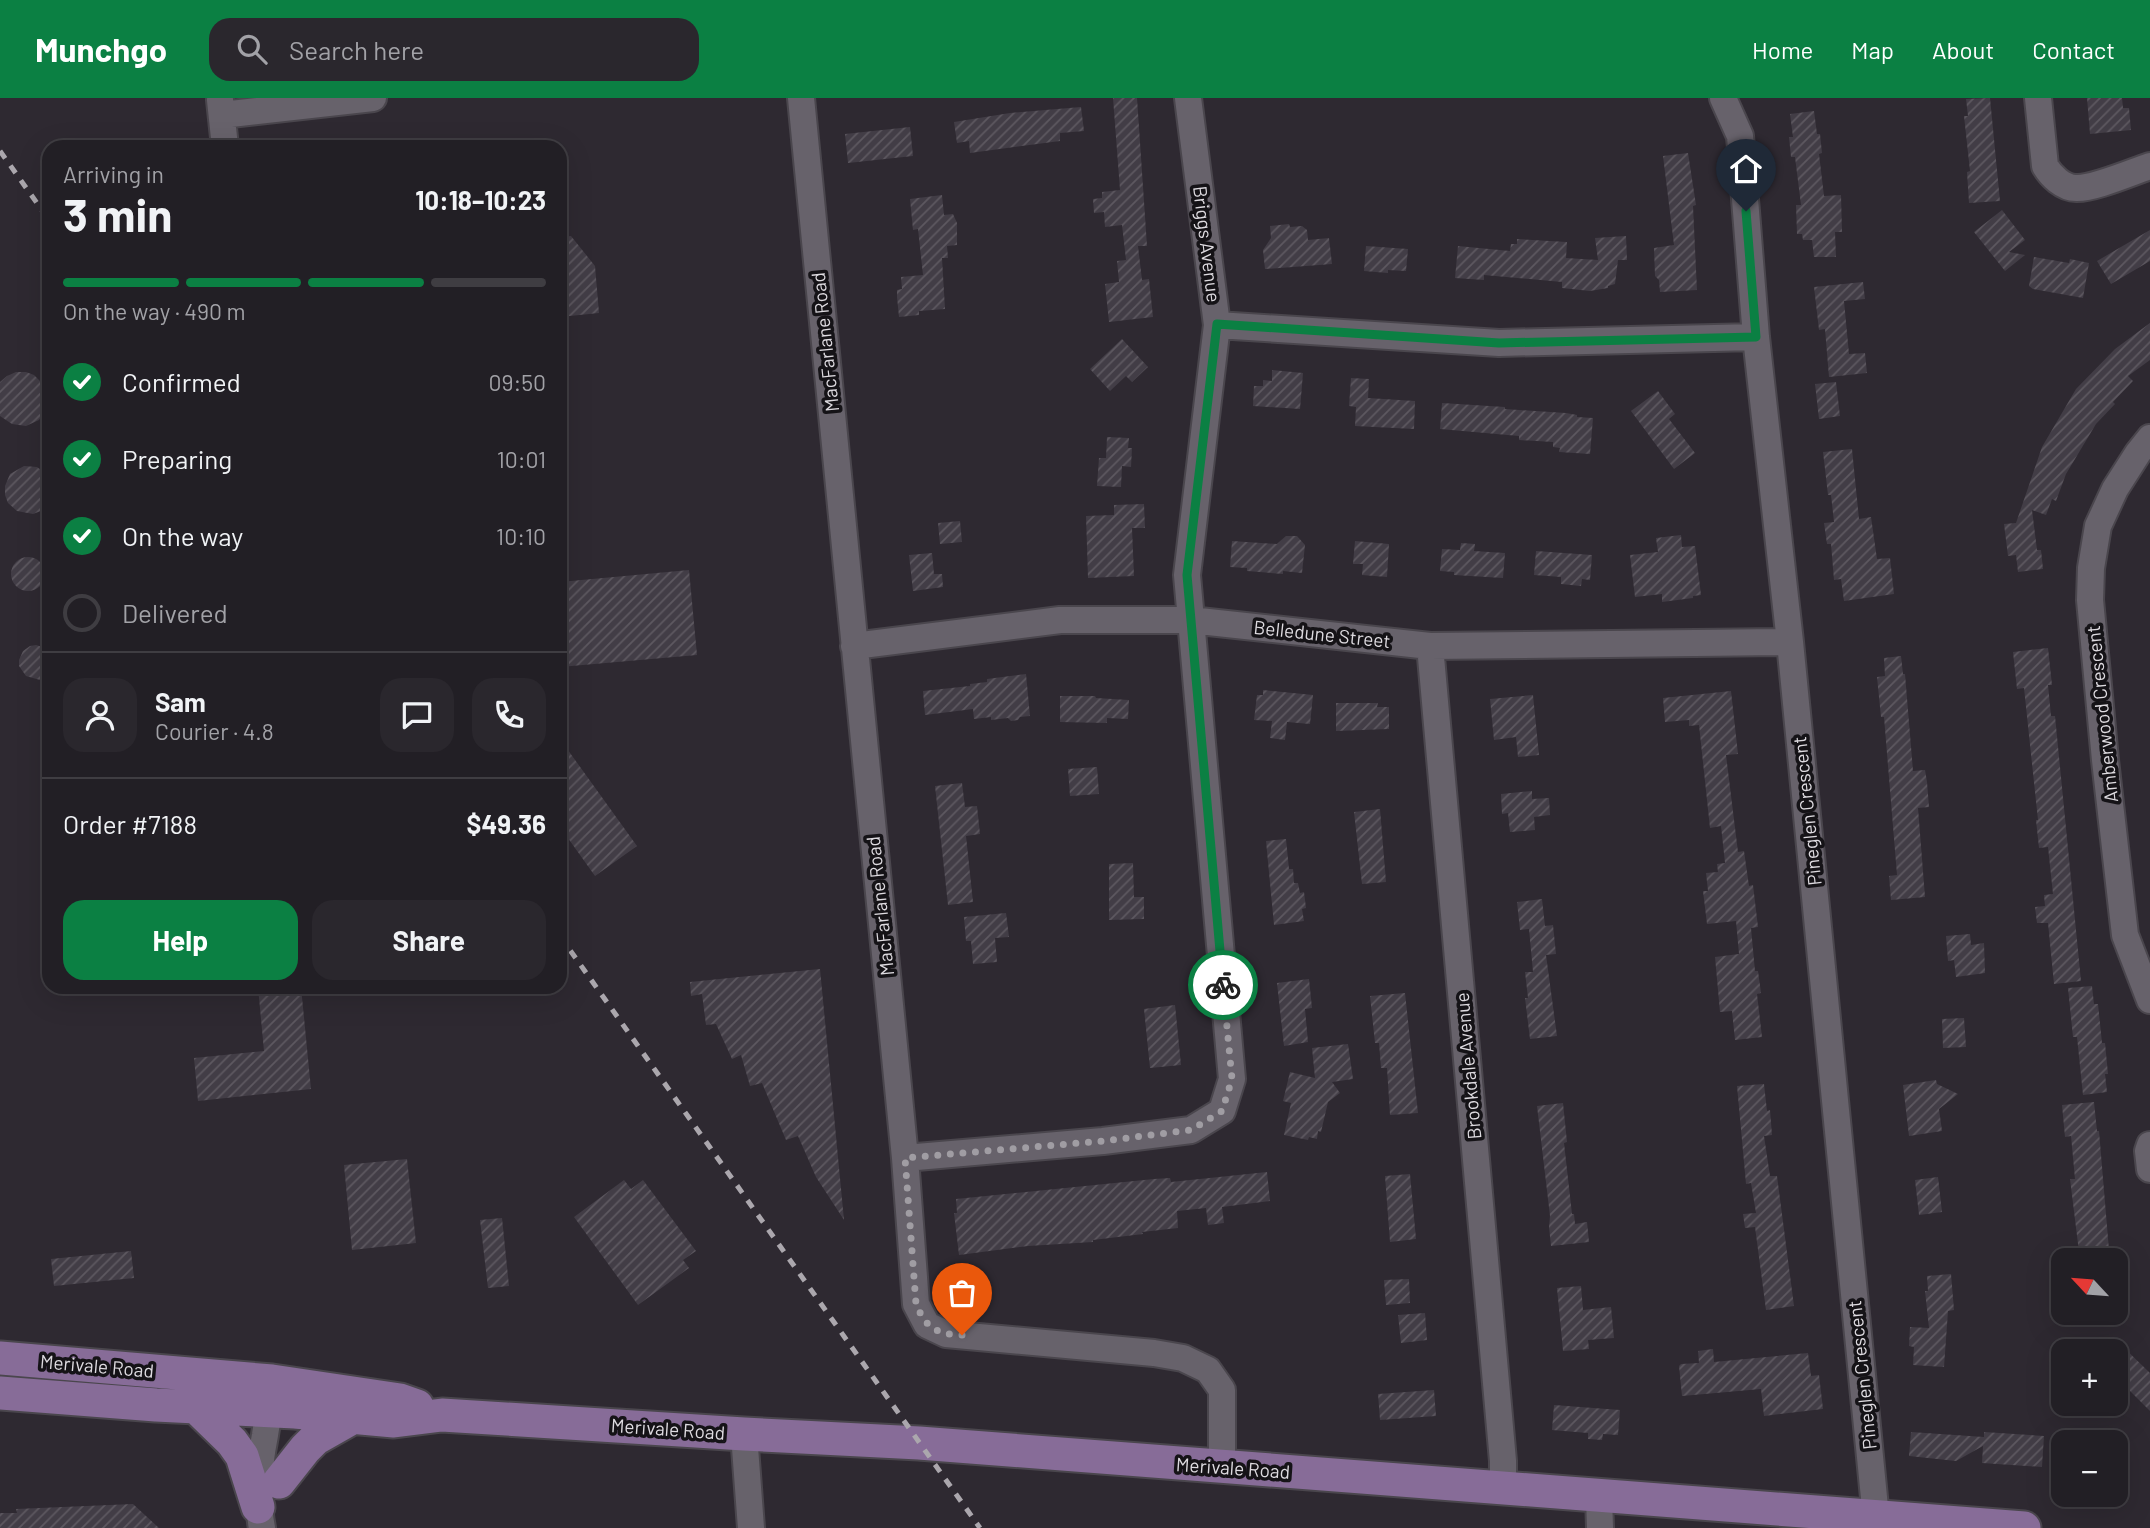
<!DOCTYPE html>
<html lang="en">
<head>
<meta charset="utf-8">
<style>
  :root { --surface:#221f25; --page:#2a272d; --text:#f1f3f6; --muted:#a2a2a7; --line:#3f3d42; --accent:#0b8043 }
  body { margin:0; font-family:Barlow,sans-serif; background:var(--page); color:var(--text); height:100vh; display:flex; flex-direction:column; font-size:26px; white-space:nowrap }
  * { box-sizing:border-box; margin:0 }
  p { font-size:23px; color:var(--muted) }
  .icon { flex:none; width:38px; height:38px; fill:none; stroke:currentColor; stroke-width:2; stroke-linecap:round; stroke-linejoin:round }
  .map { position:relative; flex:1; overflow:hidden }
  .sheet { position:absolute; left:42px; top:42px; width:525px; height:854px; display:flex; flex-direction:column; background:var(--surface); border-radius:21px; box-shadow:0 7px 28px #0002,0 0 0 2px var(--line) }
  .sheet>* { flex:none }
  .needle { width:46px; rotate:296deg }
  .buttons { position:absolute; left:2051px; top:1150px; display:grid; gap:14px }
  .buttons a { display:grid; place-items:center; width:77px; height:77px; border-radius:14px; background:var(--surface); box-shadow:0 7px 28px #0002,0 0 0 2px var(--line); font-size:35px }
  .pin { position:absolute; display:grid; place-items:center; width:60px; height:60px; color:#fff; margin:-72px -30px; border-radius:50% 50% 50% 0; rotate:-45deg; box-shadow:0 0 7px #0007 }
  .pin .icon { rotate:45deg }
  .courier { position:absolute; display:grid; place-items:center; width:70px; height:70px; margin:-35px; border:5px solid #0b8043; border-radius:50%; background:#fff; color:#222; box-shadow:0 2px 9px #0007 }
  .head em { font-style:normal; font-weight:700 }
  .head div { display:flex; flex-direction:column-reverse }
  .head { display:flex; align-items:center; justify-content:space-between; height:119px; padding:0 21px }
  h1 { font-size:46px; font-weight:700; line-height:52px }
  .bar { display:grid; grid-template-columns:repeat(4,1fr); gap:10px 7px; align-content:center; height:84px; padding:0 21px }
  .bar i { height:9px; border-radius:5px; background:var(--line) }
  .bar .current { background:var(--accent) }
  .bar p { grid-column:span 4 }
  .line { display:flex; align-items:center; gap:18px; padding:0 21px; border-top:2px solid var(--line) }
  .line div { flex:1 }
  .round { display:grid; place-items:center; flex:none; width:74px; height:74px; border-radius:21px; background:var(--page) }
  ol { padding:0 21px; list-style:none }
  li { display:flex; align-items:center; gap:21px; height:77px }
  li p { margin-inline-start:auto }
  li .icon { padding:7px; border-radius:50%; background:var(--accent); color:#fff; stroke-width:4 }
  li:last-child { color:var(--muted) }
  li i { width:38px; height:38px; border:4px solid var(--line); border-radius:50% }
  .cta { display:flex; gap:14px; margin-top:auto; padding:14px 21px }
  .cta a { flex:1; height:80px; border-radius:21px; background:var(--accent); color:#fff; font-size:28px; font-weight:700; line-height:80px; text-align:center }
  .cta a+a { background:var(--page); color:var(--text) }
  header { display:flex; align-items:center; gap:42px; box-sizing:border-box; height:98px; padding:0 35px; background:var(--accent); color:#fff }
  header strong { font-size:33px }
  nav { display:flex; gap:38px; margin-inline-start:auto; font-size:24px }
  .search { width:490px; height:63px; background:var(--page); display:flex; align-items:center; gap:18px; box-sizing:border-box; padding:0 24px; border-radius:21px; color:var(--muted); font-size:26px }
  .map>svg:first-child { display:block }
</style>
</head>
<body>
<header>
<strong>Munchgo</strong>
<div class="search"><svg class="icon" aria-label="search" viewBox="0 0 24 24"><circle cx="10" cy="10" r="6"/><path d="M15 15l6 6"/></svg>Search here</div>
<nav><a>Home</a><a>Map</a><a>About</a><a>Contact</a></nav>
</header>
<div class="map">
<svg width="2150" height="1430" viewBox="0 0 2150 1430">
  <defs>
    <pattern id="building-hatch" width="6" height="6" patternUnits="userSpaceOnUse" patternTransform="scale(1.75)"><rect width="6" height="6" fill="#423d46"/><path d="M-1 1l2-2M0 6l6-6M5 7l2-2" fill="none" stroke="#5d5860"/></pattern>
  </defs>
  <rect width="100%" height="100%" fill="#2e2931"/>
  <!-- building -->
  <path fill="url(#building-hatch)" d="M1113 0H1137L1147 148H1138L1142 182 1149 181 1153 219 1109 224 1105 186 1119 184 1117 163 1126 162 1122 127 1105 129 1104 114 1094 115 1093 101 1102 100V94L1120 92Z
    M1990 0 2000 103 1969 105 1967 74 1970 73 1964 18H1968L1966 1Z
    M2087 0H2122L2123 10H2129L2131 32 2090 36Z
    M1081 9 1084 33 1060 35V43L970 55 969 43 957 45 954 24 1010 15Z
    M1814 13 1817 36H1820L1822 55 1819 56 1824 98 1841 97 1842 134H1835L1836 159H1814L1812 142H1803L1802 136H1797L1796 107H1801L1795 59H1791L1789 39H1793L1790 16Z
    M910 29 913 58 848 65 845 36Z
    M1688 55 1696 107 1693 108 1697 192 1660 194 1659 182 1655 178 1654 150 1674 147 1663 58Z
    M942 97 944 117 953 116 957 125V147L947 148 948 160H942L945 211 919 213V217L899 219 897 199V192L902 191 901 179 923 177 918 131 913 132 910 101Z
    M2002 112 2025 142 2009 154 2025 157 2005 173 1974 134Z
    M1289 126 1290 129 1302 128 1307 132 1308 142 1329 140 1332 166 1265 171 1263 152 1271 140 1270 128Z
    M2150 132V163L2111 186 2097 163Z
    M571 138 595 168 599 215 560 219V139Z
    M1626 138 1627 162H1618L1615 186 1608 188V190L1590 193 1562 190V184L1484 177V182L1455 180 1458 148 1510 153 1511 146H1517V141L1567 144 1566 160 1598 162 1595 140Z
    M1366 148 1408 151 1406 173 1388 172V175L1364 173Z
    M2034 159 2069 165 2070 161 2089 165 2083 200 2033 191 2029 188Z
    M1863 184 1865 201 1844 203 1849 256 1865 255 1867 275 1829 279 1825 231 1819 232 1814 189Z
    M2150 225V262L2128 278 2133 283 2113 304 2115 306 2096 326 2066 376 2056 403 2052 401 2046 417 2032 412 2037 452H2041L2043 471 2018 474 2016 457 2008 458 2004 426 2016 425 2042 349 2076 291 2115 251Z
    M1122 241 1148 269 1132 284 1126 278 1110 293 1090 271Z
    M1272 272 1303 275 1300 311 1253 308 1254 288H1263V282L1272 283Z
    M16 274H26L34 277 44 287 48 296 44 314 39 322 26 328 12 326 0 318V284L7 278Z
    M1351 280 1369 281 1368 300 1415 303 1414 331 1355 328 1356 309 1349 308Z
    M1836 284 1840 318 1819 321 1815 286Z
    M1658 293 1675 316 1669 321 1695 355 1674 371 1631 313Z
    M1442 305 1505 309V311L1566 315 1577 317V319L1593 320 1590 356 1559 354 1560 350 1553 349V344L1519 342V338L1440 331Z
    M1107 339 1129 340 1128 350H1132L1131 369 1122 368 1121 389 1097 388 1099 360H1106Z
    M1852 351 1859 421 1871 419 1877 461 1890 460 1894 496 1844 503 1841 481 1834 482 1831 446H1827L1824 425 1834 424 1831 397H1828L1823 354Z
    M24 368 37 369 49 378V406L41 413 33 416 17 413 8 405 5 397V388L10 376Z
    M1144 406 1145 430H1132L1134 478 1088 480 1086 418 1114 417V407Z
    M960 423 962 444 940 446 938 425Z
    M1681 437 1682 449 1695 448 1701 497 1693 498V500L1662 504V496L1635 499 1630 457 1658 454 1656 440Z
    M1286 438H1297L1305 447 1302 475 1283 473V476L1247 473V470L1230 469 1232 443 1277 446Z
    M1355 443 1389 446 1387 479 1362 477 1363 466H1353Z
    M1461 445 1475 446 1474 453 1505 455 1503 480 1454 477V474L1440 473 1442 451 1460 452Z
    M1536 453 1592 457 1590 482 1582 481 1581 488 1561 486V479L1534 477Z
    M932 455 934 476H942L943 489 913 493 909 457Z
    M11 476a17 17 0 1 1 34 0a17 17 0 1 1-34 0Z
    M689 472 697 557 560 569V484Z
    M36 547 49 551V577L40 582 26 578 19 568V562L23 553 30 548Z
    M2048 550 2052 587H2048L2051 618H2055L2081 883 2054 886 2048 825H2037L2035 809 2045 808 2044 797 2053 796 2048 749 2039 750 2036 722H2038L2024 590 2017 591 2013 554Z
    M1901 558 1903 576H1905L1913 673 1925 672 1927 684 1929 709 1918 710 1925 799 1891 802 1889 778 1897 777 1884 619H1881L1877 579 1885 578 1884 560Z
    M1026 576 1030 618 1020 619 1018 622 1011 623 1008 620 991 622V619L974 621 973 611 925 617 923 593 970 588V586L987 584V581Z
    M1263 592 1313 597 1310 626 1287 624 1285 642 1270 640 1272 623 1254 622 1257 597H1263Z
    M1731 593 1738 656 1726 657 1738 754 1744 753 1749 788 1753 787 1758 829 1751 830 1755 873H1758L1761 895 1757 896 1762 939 1735 942 1732 913 1720 914 1715 859 1739 856 1736 823 1707 826 1703 793H1708L1706 775 1718 774 1717 766 1725 765 1721 728 1710 730 1699 627 1689 628V622L1665 624 1663 600Z
    M1533 597 1539 657 1518 659 1516 639 1494 642 1490 601Z
    M1060 598H1095L1096 600 1129 602 1128 621 1107 620V625L1060 624Z
    M1336 605H1378L1377 609H1389V631L1336 633Z
    M560 641 637 748 595 778 560 729Z
    M1097 669 1099 696 1070 698 1068 671Z
    M962 685 965 709 977 708 980 736 966 738 973 804 948 807 935 688Z
    M1532 693V701L1549 700 1550 717 1534 719 1535 732 1510 734 1508 715 1502 716 1501 696Z
    M1380 711 1386 784 1362 786 1354 714Z
    M1286 741 1289 771H1293L1294 785H1298L1300 795 1304 794 1306 810 1302 811 1304 823 1274 827 1266 743Z
    M1133 765 1134 799H1144V821L1109 822V766Z
    M1542 801 1545 828 1553 827 1556 856 1546 857 1557 938 1530 941 1525 900H1528L1525 874H1533L1529 831 1520 832 1517 804Z
    M1006 815 1009 839 995 840 997 864 973 866 971 843H966L964 819Z
    M1970 836 1971 847 1984 845 1985 875 1956 879 1954 862 1948 863 1946 838Z
    M820 871 844 1122 816 1079 798 1038 786 1042 762 985 750 988 741 957 732 961 716 926 706 927 702 896 691 898 690 884Z
    M1309 881 1312 910 1305 911 1308 944 1284 948 1277 885Z
    M2092 888 2094 906H2098L2102 945H2105L2108 976H2105L2107 994 2083 997 2077 939H2073L2068 890Z
    M258 889H301L311 991 198 1003 194 960 264 953Z
    M1405 895 1418 1015 1390 1017 1387 970H1381L1379 945H1375L1370 898Z
    M1175 907 1181 967 1150 970 1144 911Z
    M1964 920 1966 949 1943 950 1942 921Z
    M1348 946 1353 981 1332 984 1340 995 1328 1004 1321 1034 1318 1033 1317 1041 1309 1039 1308 1042 1284 1037 1291 1005 1283 1003 1290 974 1315 980 1312 950Z
    M1936 982 1937 986 1958 996 1939 1011 1942 1033 1909 1038 1903 987Z
    M1764 986 1767 1013 1770 1012 1772 1037 1764 1038 1770 1078H1777L1794 1208 1766 1212 1755 1129 1745 1130 1743 1116 1756 1115 1751 1085 1746 1086 1737 988Z
    M2094 1004 2097 1033H2099L2109 1152H2106L2107 1162H2080L2070 1081H2075L2071 1038 2065 1039 2062 1007Z
    M1563 1005 1567 1044 1564 1045 1572 1116H1574L1575 1126 1587 1124 1589 1144 1551 1148 1549 1129 1550 1118 1537 1008Z
    M407 1061 416 1145 352 1152 344 1067Z
    M1267 1074 1270 1103 1222 1109 1224 1125 1208 1127 1206 1110 1177 1113 1178 1130 1142 1134 1143 1136 1093 1142V1144L1028 1148 959 1157 954 1115H957L956 1101 1154 1081 1170 1080 1171 1084Z
    M1410 1076 1416 1141 1390 1144 1385 1078Z
    M1938 1079 1942 1114 1919 1117 1915 1082Z
    M624 1082 631 1091 643 1082 696 1153 683 1162 689 1170 638 1207 574 1119Z
    M502 1120 509 1188 488 1190 480 1122Z
    M131 1153 134 1180 54 1188 51 1161Z
    M1951 1176 1954 1212 1948 1213 1944 1269 1913 1267 1914 1249 1909 1248 1910 1229 1929 1230 1925 1193H1928L1927 1178Z
    M1409 1181 1410 1205 1386 1207 1384 1182Z
    M1581 1188 1583 1212 1611 1209 1614 1240 1588 1242 1589 1251 1563 1253 1557 1190Z
    M1425 1215 1427 1242 1401 1245 1398 1217Z
    M2116 1242 2150 1275V1313L2116 1279Z
    M1713 1251 1714 1264 1808 1255 1811 1278 1819 1277 1823 1311 1764 1318 1761 1291 1682 1298 1679 1268 1681 1266 1699 1265 1698 1253Z
    M1434 1292 1436 1318 1380 1322 1378 1296Z
    M1554 1307 1620 1312 1618 1337 1603 1336 1602 1342 1588 1341V1335L1552 1332Z
    M1911 1334 1984 1339V1334L2044 1338 2042 1369 1982 1365 1983 1348 1956 1363 1909 1358Z
    M133 1406 159 1430H0V1415H17L16 1411Z"/>
  <g fill="none" stroke-linecap="round" stroke-linejoin="round">
    <defs>
      <path id="minor" d="M801 0 905 1060 916 1206 927 1227 946 1236 1154 1255 1183 1260 1208 1272 1222 1292V1369
        M1723 0 1740 38 1756 239 1790 544 1877 1430
        M2038 0 2045 68C2051 78 2063 90 2076 90 2093 91 2132 74 2150 68
        M220 2 225 49
        M222 17 373 0
        M1217 227 1499 245 1756 239
        M2150 340 2138 355 2115 391 2098 428 2091 470 2090 502 2105 662 2125 837 2150 902
        M854 548 1060 522H1190L1430 548 1790 544
        M1430 548 1503 1363V1389
        M2150 1047 2148 1053 2150 1071
        M905 1060 1103 1043 1191 1032 1222 1013 1232 981 1187 477 1217 227 1188 0
        M744 1336 751 1430
        M1599 1398 1600 1430
        M262 1430C256 1400 259 1367 265 1337 267 1322 271 1309 272 1293"/>
      <path id="major" d="M0 1260 272 1283 400 1302 417 1308
        M0 1295 156 1307 295 1314 394 1323 442 1317 744 1336 919 1345 2024 1430
        M196 1309 232 1344 242 1358 258 1409
        M279 1384 305 1351 315 1341 352 1320"/>
    </defs>
    <!-- minor casing -->
    <use href="#minor" stroke="#4a464d" stroke-width="30"/>
    <!-- major casing -->
    <use href="#major" stroke="#4a464d" stroke-width="37"/>
    <!-- minor -->
    <use href="#minor" stroke="#67626b" stroke-width="26"/>
    <!-- major -->
    <use href="#major" stroke="#876c98" stroke-width="33"/>
    <!-- rail -->
    <path stroke="#aba7ad" stroke-width="5" stroke-dasharray="9 9" stroke-linecap="butt" d="M0 53 49 122
      M560 838 980 1430"/>
  </g>
  <g fill="none" stroke-linecap="round" stroke-linejoin="round">
    <!-- done -->
    <path stroke="#a09da3" stroke-width="7" stroke-dasharray="0 12.6" d="M962 1237C936 1236 926 1230 916 1206L905 1060 1103 1043 1191 1032 1222 1013 1232 981 1223 887"/>
    <!-- route -->
    <path stroke="#0b8043" stroke-width="9" d="M1223 887 1187 477 1217 226 1499 245 1756 239 1746 113"/>
  </g>
  <g text-anchor="middle" stroke-width="7" stroke-linejoin="round" paint-order="stroke">
    <!-- street labels -->
    <g font-size="19" fill="#dedbe0" stroke="#151317">
      <text transform="translate(1207 146) rotate(83)" y="7">Briggs Avenue</text>
      <text transform="translate(825 244) rotate(-96)" y="7">MacFarlane Road</text>
      <text transform="translate(1322 536) rotate(6)" y="7">Belledune Street</text>
      <text transform="translate(2102 616) rotate(-96)" y="7">Amberwood Crescent</text>
      <text transform="translate(1807 713) rotate(-96)" y="7">Pineglen Crescent</text>
      <text transform="translate(880 808) rotate(-96)" y="7">MacFarlane Road</text>
      <text transform="translate(1468 968) rotate(-95)" y="7">Brookdale Avenue</text>
      <text transform="translate(97 1268) rotate(5)" y="7">Merivale Road</text>
      <text transform="translate(1862 1277) rotate(-96)" y="7">Pineglen Crescent</text>
      <text transform="translate(668 1331) rotate(4)" y="7">Merivale Road</text>
      <text transform="translate(1233 1370) rotate(4)" y="7">Merivale Road</text>
    </g>
  </g>
</svg>
<div class="buttons">
<a><svg class="needle" viewBox="-14 -14 28 28"><path d="M0-13l5 13h-10z" fill="#e53935"/><path d="M0 13l5-13h-10z" fill="#a2a2a7"/></svg></a>
<a>+</a>
<a>−</a>
</div>
<div class="pin" style="left:962px;top:1237px;background:#ea580c"><svg class="icon" aria-label="bag" viewBox="0 0 24 24"><path d="M5 8h14l-1 12H6zM9 8a3 3 0 0 1 6 0"/></svg></div>
<div class="pin" style="left:1746px;top:113px;background:#1f2937"><svg class="icon" aria-label="home" viewBox="0 0 24 24"><path d="M3 11l9-7 9 7M6 9v11h12V9"/></svg></div>
<div class="courier" style="left:1223px;top:887px"><svg class="icon" aria-label="bike" viewBox="0 0 24 24"><circle cx="6" cy="16" r="4"/><circle cx="18" cy="16" r="4"/><path d="M6 16l4-8h5l3 8M10 8l3 8H6M13 5h3"/></svg></div>
<section class="sheet">
<div class="head"><div><h1>3 min</h1><p>Arriving in</p></div><em>10:18–10:23</em></div>
<div class="bar"><i class="current"></i><i class="current"></i><i class="current"></i><i></i><p>On the way · 490 m</p></div>
<ol>
<li><svg class="icon" aria-label="check" viewBox="0 0 24 24"><path d="M5 12l5 5 9-10"/></svg>Confirmed<p>09:50</p></li>
<li><svg class="icon" aria-label="check" viewBox="0 0 24 24"><path d="M5 12l5 5 9-10"/></svg>Preparing<p>10:01</p></li>
<li><svg class="icon" aria-label="check" viewBox="0 0 24 24"><path d="M5 12l5 5 9-10"/></svg>On the way<p>10:10</p></li>
<li><i></i>Delivered</li>
</ol>
<div class="line" style="height:126px"><a class="round"><svg class="icon" aria-label="person" viewBox="0 0 24 24"><circle cx="12" cy="8" r="4"/><path d="M4 21q1-7 8-7t8 7"/></svg></a><div><b>Sam</b><p>Courier · 4.8</p></div><a class="round"><svg class="icon" aria-label="chat" viewBox="0 0 24 24"><path d="M4 5h16v11H9l-5 4z"/></svg></a><a class="round"><svg class="icon" aria-label="phone" viewBox="0 0 24 24"><path d="M5 4h4l2 5-3 2q2 4 5 5l2-3 5 2v4C11 20 4 13 5 4z"/></svg></a></div>
<div class="line" style="height:91px"><div>Order #7188</div><b>$49.36</b></div>
<div class="cta"><a>Help</a><a>Share</a></div>
</section>
</div>
</body>
</html>
